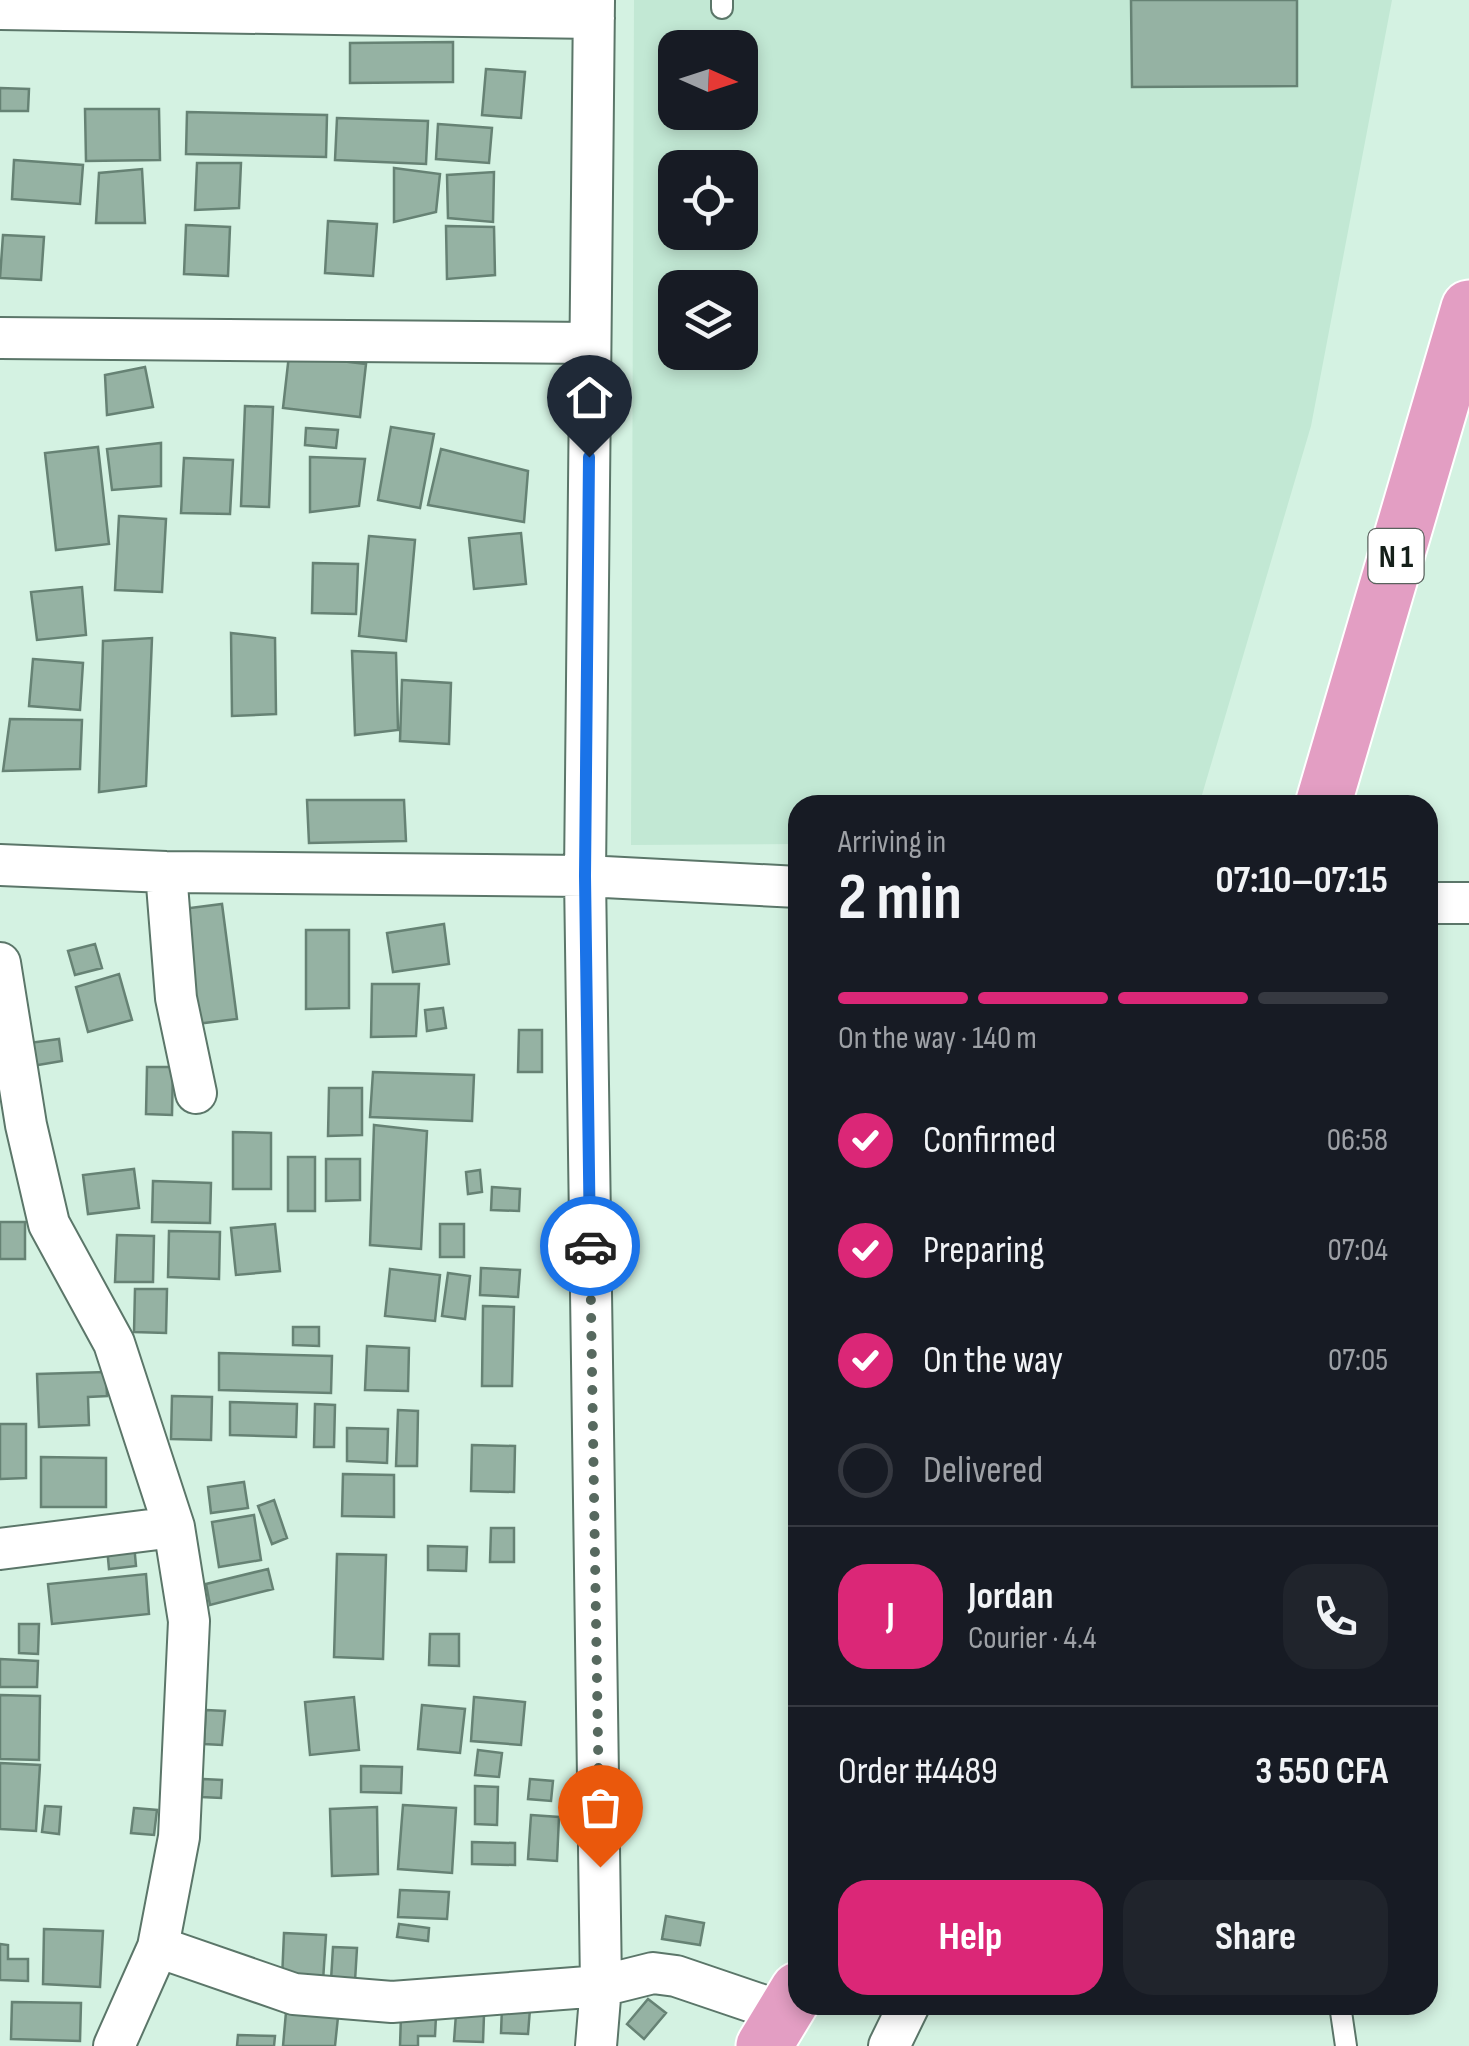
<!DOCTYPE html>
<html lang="en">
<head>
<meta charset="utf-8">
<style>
  :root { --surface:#171b24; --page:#20242c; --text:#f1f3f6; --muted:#9ea1a6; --line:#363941; --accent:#db2777 }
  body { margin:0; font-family:"Sofia Sans Condensed",sans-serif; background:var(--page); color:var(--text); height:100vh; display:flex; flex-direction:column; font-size:38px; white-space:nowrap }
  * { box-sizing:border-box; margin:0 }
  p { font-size:32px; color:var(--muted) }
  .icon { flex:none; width:55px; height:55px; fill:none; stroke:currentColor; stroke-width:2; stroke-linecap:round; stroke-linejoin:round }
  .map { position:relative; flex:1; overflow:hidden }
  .drawer { position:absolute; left:788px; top:795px; width:650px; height:1220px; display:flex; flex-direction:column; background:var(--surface); border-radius:30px; box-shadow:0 5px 15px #0003 }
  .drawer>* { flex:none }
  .needle { width:65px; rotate:93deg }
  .controls { position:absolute; left:658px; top:30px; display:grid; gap:20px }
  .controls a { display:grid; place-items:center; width:100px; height:100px; border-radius:20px; background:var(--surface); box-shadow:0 5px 15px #0003; font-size:50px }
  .pin { position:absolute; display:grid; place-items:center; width:85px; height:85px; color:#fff; margin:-102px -42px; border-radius:50% 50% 50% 0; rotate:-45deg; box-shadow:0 0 10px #0007 }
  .pin .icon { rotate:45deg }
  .courier { position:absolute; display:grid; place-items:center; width:100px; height:100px; margin:-50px; border:8px solid #1a73e8; border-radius:50%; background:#fff; color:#222; box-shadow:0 2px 12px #0007 }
  .summary em { font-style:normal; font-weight:700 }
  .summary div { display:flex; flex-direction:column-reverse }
  .summary { display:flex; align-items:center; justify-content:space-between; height:170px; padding:0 50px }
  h1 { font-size:65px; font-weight:700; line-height:75px }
  .bar { display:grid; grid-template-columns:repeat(4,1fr); gap:15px 10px; align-content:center; height:120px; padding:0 50px }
  .bar i { height:12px; border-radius:8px; background:var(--line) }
  .bar .current { background:var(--accent) }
  .bar p { grid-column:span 4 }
  .line { display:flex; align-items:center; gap:25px; padding:0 50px; border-top:2px solid var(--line) }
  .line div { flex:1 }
  .round { display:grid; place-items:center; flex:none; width:105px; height:105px; border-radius:30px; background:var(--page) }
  ol { padding:0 50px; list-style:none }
  li { display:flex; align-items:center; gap:30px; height:110px }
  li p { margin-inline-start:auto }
  li .icon { padding:10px; border-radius:50%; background:var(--accent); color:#fff; stroke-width:4 }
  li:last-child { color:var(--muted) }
  li i { width:55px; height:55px; border:5px solid var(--line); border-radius:50% }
  .primary-button { display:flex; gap:20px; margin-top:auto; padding:20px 50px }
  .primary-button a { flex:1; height:115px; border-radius:30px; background:var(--accent); color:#fff; font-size:40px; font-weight:700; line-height:115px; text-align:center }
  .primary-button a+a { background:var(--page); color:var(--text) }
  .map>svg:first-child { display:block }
</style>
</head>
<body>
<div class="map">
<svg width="1469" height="2046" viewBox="0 0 1469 2046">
  <rect width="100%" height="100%" fill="#d4f2e2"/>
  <!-- built -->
  <path fill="#c2e8d4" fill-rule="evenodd" d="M634 0H1392L1311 426 1199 805H798L797 844 631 845ZM675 48H740V112H675ZM675 168H740V232H675ZM675 288H740V352H675Z"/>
  <!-- building -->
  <path fill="#95b2a3" stroke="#668274" stroke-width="2.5" d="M1131 0H1297V86L1132 87Z
    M453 42V82L350 83V43Z
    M486 69 525 72 521 118 482 115Z
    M0 88 29 89 28 111H0Z
    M85 109H159L160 160 86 161Z
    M187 112 327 115 326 157 186 154Z
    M337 118 428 121 426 164 335 160Z
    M438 124 492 128 489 163 436 159Z
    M14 160 83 165 80 204 12 199Z
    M197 163H241L239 208 195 210Z
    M394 168 440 174 436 212 394 222Z
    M142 169 145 223H96L99 173Z
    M494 172 493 222 448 218 447 175Z
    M328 221 377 224 373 276 325 273Z
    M186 225 230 227 228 276 184 274Z
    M446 226 494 227 495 275 447 279Z
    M3 235 44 237 41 280 0 278Z
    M289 355 366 364 360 417 283 408Z
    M145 367 153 407 107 415 105 375Z
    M245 406 273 407 269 507 241 506Z
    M391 427 434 434 420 508 378 500Z
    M306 428 338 430 336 448 305 445Z
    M161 443V486L112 490 107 449Z
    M98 447 109 544 56 550 45 453Z
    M441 449 528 471 524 522 428 505Z
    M310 457 365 459 359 506 310 512Z
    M184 458 233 460 230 514 181 513Z
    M119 516 166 519 162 592 115 590Z
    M521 533 526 584 474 589 469 538Z
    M369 536 415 540 406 641 359 636Z
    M313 563 358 564 356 614 312 613Z
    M82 587 86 635 37 640 31 592Z
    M231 633 275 638 276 714 232 716Z
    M152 638 146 786 99 792 103 641Z
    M352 651 396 653 398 730 355 735Z
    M33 659 83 663 80 710 29 706Z
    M402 680 451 683 449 744 400 741Z
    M10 719 82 720 80 769 3 771Z
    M307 800H404L406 841 309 843Z
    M222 904 237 1019 196 1024 182 909Z
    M444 924 449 964 393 972 387 933Z
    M306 930H349V1008L306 1009Z
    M95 944 102 968 75 975 68 951Z
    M119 974 132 1020 88 1032 76 987Z
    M372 984H419L416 1036 371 1037Z
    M443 1008 446 1028 427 1031 425 1010Z
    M519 1030H542V1072H518Z
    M59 1039 62 1061 32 1066 29 1043Z
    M147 1067H173L172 1115 146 1114Z
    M373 1072 474 1075 472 1121 370 1117Z
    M329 1088H362V1135L328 1136Z
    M374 1125 427 1131 421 1249 370 1245Z
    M233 1132 271 1133V1189H233Z
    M288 1157H315V1211H288Z
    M326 1159H360V1200L326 1201Z
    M134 1169 139 1208 88 1214 83 1175Z
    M480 1170 482 1192 468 1194 466 1172Z
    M153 1181 211 1183 210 1223 152 1222Z
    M492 1187 520 1189 519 1211 491 1210Z
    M0 1222H25V1259H0Z
    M275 1224 280 1271 236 1275 231 1228Z
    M440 1224H464V1257H440Z
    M169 1231 220 1232 219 1279 168 1277Z
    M117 1235 154 1236 153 1282H115Z
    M481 1268 520 1270 518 1297 480 1295Z
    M390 1269 440 1275 435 1321 385 1316Z
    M448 1273 470 1276 465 1319 442 1316Z
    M135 1289H167L166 1333 134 1332Z
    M483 1306 514 1307 512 1386H482Z
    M293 1327H319V1346L293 1345Z
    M367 1346 409 1348 408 1391 365 1390Z
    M219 1353 332 1356 331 1393 219 1390Z
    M106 1372 107 1396 88 1397 89 1425 39 1427 37 1374Z
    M172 1396 212 1397 211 1440 171 1439Z
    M230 1402 297 1404 296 1437 230 1435Z
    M315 1404 335 1405 334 1447H314Z
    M398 1410 418 1411 417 1466H396Z
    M0 1424H26V1478L0 1479Z
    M347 1428 388 1429 387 1463 347 1461Z
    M472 1445 515 1446 514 1492 471 1491Z
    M41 1457 106 1458V1507H41Z
    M343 1474 394 1475V1517L342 1516Z
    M244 1482 248 1508 211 1513 208 1487Z
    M274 1500 287 1538 272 1544 258 1506Z
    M254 1515 261 1560 219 1567 212 1522Z
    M491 1528H514V1562H490Z
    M134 1544 136 1566 109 1569 107 1547Z
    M428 1546 467 1547 466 1571 428 1570Z
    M337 1554 386 1555 383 1659 334 1657Z
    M268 1569 273 1589 210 1605 206 1584Z
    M146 1574 149 1614 52 1624 48 1584Z
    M19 1624H39L38 1654 19 1653Z
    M430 1634H459V1666L429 1665Z
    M0 1659 38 1661 37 1687H0Z
    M0 1695 40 1696 39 1760 0 1759Z
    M354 1697 359 1750 310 1755 305 1702Z
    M474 1697 525 1702 521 1745 471 1741Z
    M422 1705 465 1709 460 1753 418 1749Z
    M206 1710 225 1711 222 1745 204 1744Z
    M478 1750 502 1753 499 1777 475 1775Z
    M0 1763 40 1765 36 1831 0 1829Z
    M361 1766 402 1767 401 1793 361 1792Z
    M203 1779 222 1780 221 1798 202 1797Z
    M530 1779 553 1781 551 1801 528 1799Z
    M475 1786 498 1787 497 1825 475 1824Z
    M403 1805 456 1808 452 1873 398 1869Z
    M45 1806 61 1807 59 1834 42 1832Z
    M377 1807 378 1874 332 1876 330 1809Z
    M134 1808 157 1810 154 1835 131 1833Z
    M531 1815 559 1817 557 1861 528 1859Z
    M472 1842 515 1843V1865L472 1864Z
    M400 1890 449 1892 447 1919 398 1917Z
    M666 1916 704 1923 700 1945 662 1939Z
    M399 1924 429 1928 428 1941 397 1937Z
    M44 1929 103 1931 100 1987 43 1984Z
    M284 1933 326 1935 323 1981 282 1979Z
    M0 1944 8 1945V1959H28V1981L0 1980Z
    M333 1947 357 1948 355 1981 331 1980Z
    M648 1999 666 2013 644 2039 627 2024Z
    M12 2002 81 2003 80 2041 11 2039Z
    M502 2007 530 2009 528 2034 501 2033Z
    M286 2012 338 2017 335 2046H283Z
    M456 2014 484 2015 483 2042 454 2041Z
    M401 2015 436 2016 435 2036H418V2046H400Z
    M238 2035 275 2036 274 2046H237Z"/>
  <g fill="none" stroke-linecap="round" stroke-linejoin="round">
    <defs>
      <path id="service" d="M722 8V0
        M1340 2005 1346 2046"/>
      <path id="minor" d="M594 0 585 876 601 1986 596 2046
        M0 9 594 18
        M0 338 590 343
        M0 865 166 872 585 876 798 887
        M166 872 176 998 196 1093
        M1428 903H1469
        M0 963 26 1125 49 1224 114 1343 174 1527 189 1621 179 1837 158 1947 114 2046
        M0 1549 174 1527
        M158 1947 294 1994 392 2002 601 1986 653 1973 676 1976 785 2013
        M889 2046 909 2005"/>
      <path id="trunk" d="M1323 805 1469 308
        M764 2046 798 1990"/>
    </defs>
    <!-- service casing -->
    <use href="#service" stroke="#5b7669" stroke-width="24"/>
    <!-- minor casing -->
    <use href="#minor" stroke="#5b7669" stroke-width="44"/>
    <!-- trunk casing -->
    <use href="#trunk" stroke="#fff" stroke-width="59"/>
    <!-- service -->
    <use href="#service" stroke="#fff" stroke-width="20"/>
    <!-- minor -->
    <use href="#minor" stroke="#fff" stroke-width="40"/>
    <!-- trunk -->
    <use href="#trunk" stroke="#e39ec3" stroke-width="55"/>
  </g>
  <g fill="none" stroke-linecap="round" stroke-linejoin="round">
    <!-- done -->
    <path stroke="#57695f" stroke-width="10" stroke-dasharray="0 18" d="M590 1246 600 1867"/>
    <!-- route -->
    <path stroke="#1a73e8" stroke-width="12" d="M589 457 585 876 590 1246"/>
  </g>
  <g text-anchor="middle" stroke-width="8" stroke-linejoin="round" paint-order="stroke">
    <!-- shield labels -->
    <rect fill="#fff" stroke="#5a625e" stroke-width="2.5" x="1368.5" y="529" width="55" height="54" rx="8"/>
    <g font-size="32" font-weight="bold" fill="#141f19">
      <text x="1396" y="567">N 1</text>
    </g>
  </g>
</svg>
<div class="controls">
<a><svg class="needle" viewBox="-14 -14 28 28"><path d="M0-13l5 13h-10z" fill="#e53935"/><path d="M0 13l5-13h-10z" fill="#9ea1a6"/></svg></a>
<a><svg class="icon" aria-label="locate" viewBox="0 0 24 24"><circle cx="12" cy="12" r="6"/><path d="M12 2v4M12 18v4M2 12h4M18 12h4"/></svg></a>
<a><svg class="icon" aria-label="layers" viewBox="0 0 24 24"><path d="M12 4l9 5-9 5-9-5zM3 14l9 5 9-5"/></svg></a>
</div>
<div class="pin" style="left:600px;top:1867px;background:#ea580c"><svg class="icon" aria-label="bag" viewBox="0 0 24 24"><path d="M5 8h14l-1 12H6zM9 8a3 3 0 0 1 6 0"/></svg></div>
<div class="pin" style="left:589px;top:457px;background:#1f2937"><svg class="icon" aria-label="home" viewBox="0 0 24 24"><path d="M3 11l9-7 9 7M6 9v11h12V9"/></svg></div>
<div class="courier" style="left:590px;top:1246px"><svg class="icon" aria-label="car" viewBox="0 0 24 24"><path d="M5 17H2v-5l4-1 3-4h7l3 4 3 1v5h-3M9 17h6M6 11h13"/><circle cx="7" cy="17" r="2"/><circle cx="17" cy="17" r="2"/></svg></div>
<section class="drawer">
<div class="summary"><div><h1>2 min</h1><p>Arriving in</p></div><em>07:10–07:15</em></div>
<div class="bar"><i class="current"></i><i class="current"></i><i class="current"></i><i></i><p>On the way · 140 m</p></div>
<ol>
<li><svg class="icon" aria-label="check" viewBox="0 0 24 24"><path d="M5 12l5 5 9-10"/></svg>Confirmed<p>06:58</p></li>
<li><svg class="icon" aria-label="check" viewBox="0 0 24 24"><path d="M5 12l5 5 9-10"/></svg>Preparing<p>07:04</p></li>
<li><svg class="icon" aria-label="check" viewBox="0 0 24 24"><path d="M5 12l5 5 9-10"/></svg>On the way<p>07:05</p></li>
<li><i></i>Delivered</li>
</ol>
<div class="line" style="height:180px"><b class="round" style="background:var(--accent);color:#fff">J</b><div><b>Jordan</b><p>Courier · 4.4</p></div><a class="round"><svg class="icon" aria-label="phone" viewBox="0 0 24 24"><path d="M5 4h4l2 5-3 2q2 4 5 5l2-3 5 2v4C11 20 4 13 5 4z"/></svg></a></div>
<div class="line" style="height:130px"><div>Order #4489</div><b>3 550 CFA</b></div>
<div class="primary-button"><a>Help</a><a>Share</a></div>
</section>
</div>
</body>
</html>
